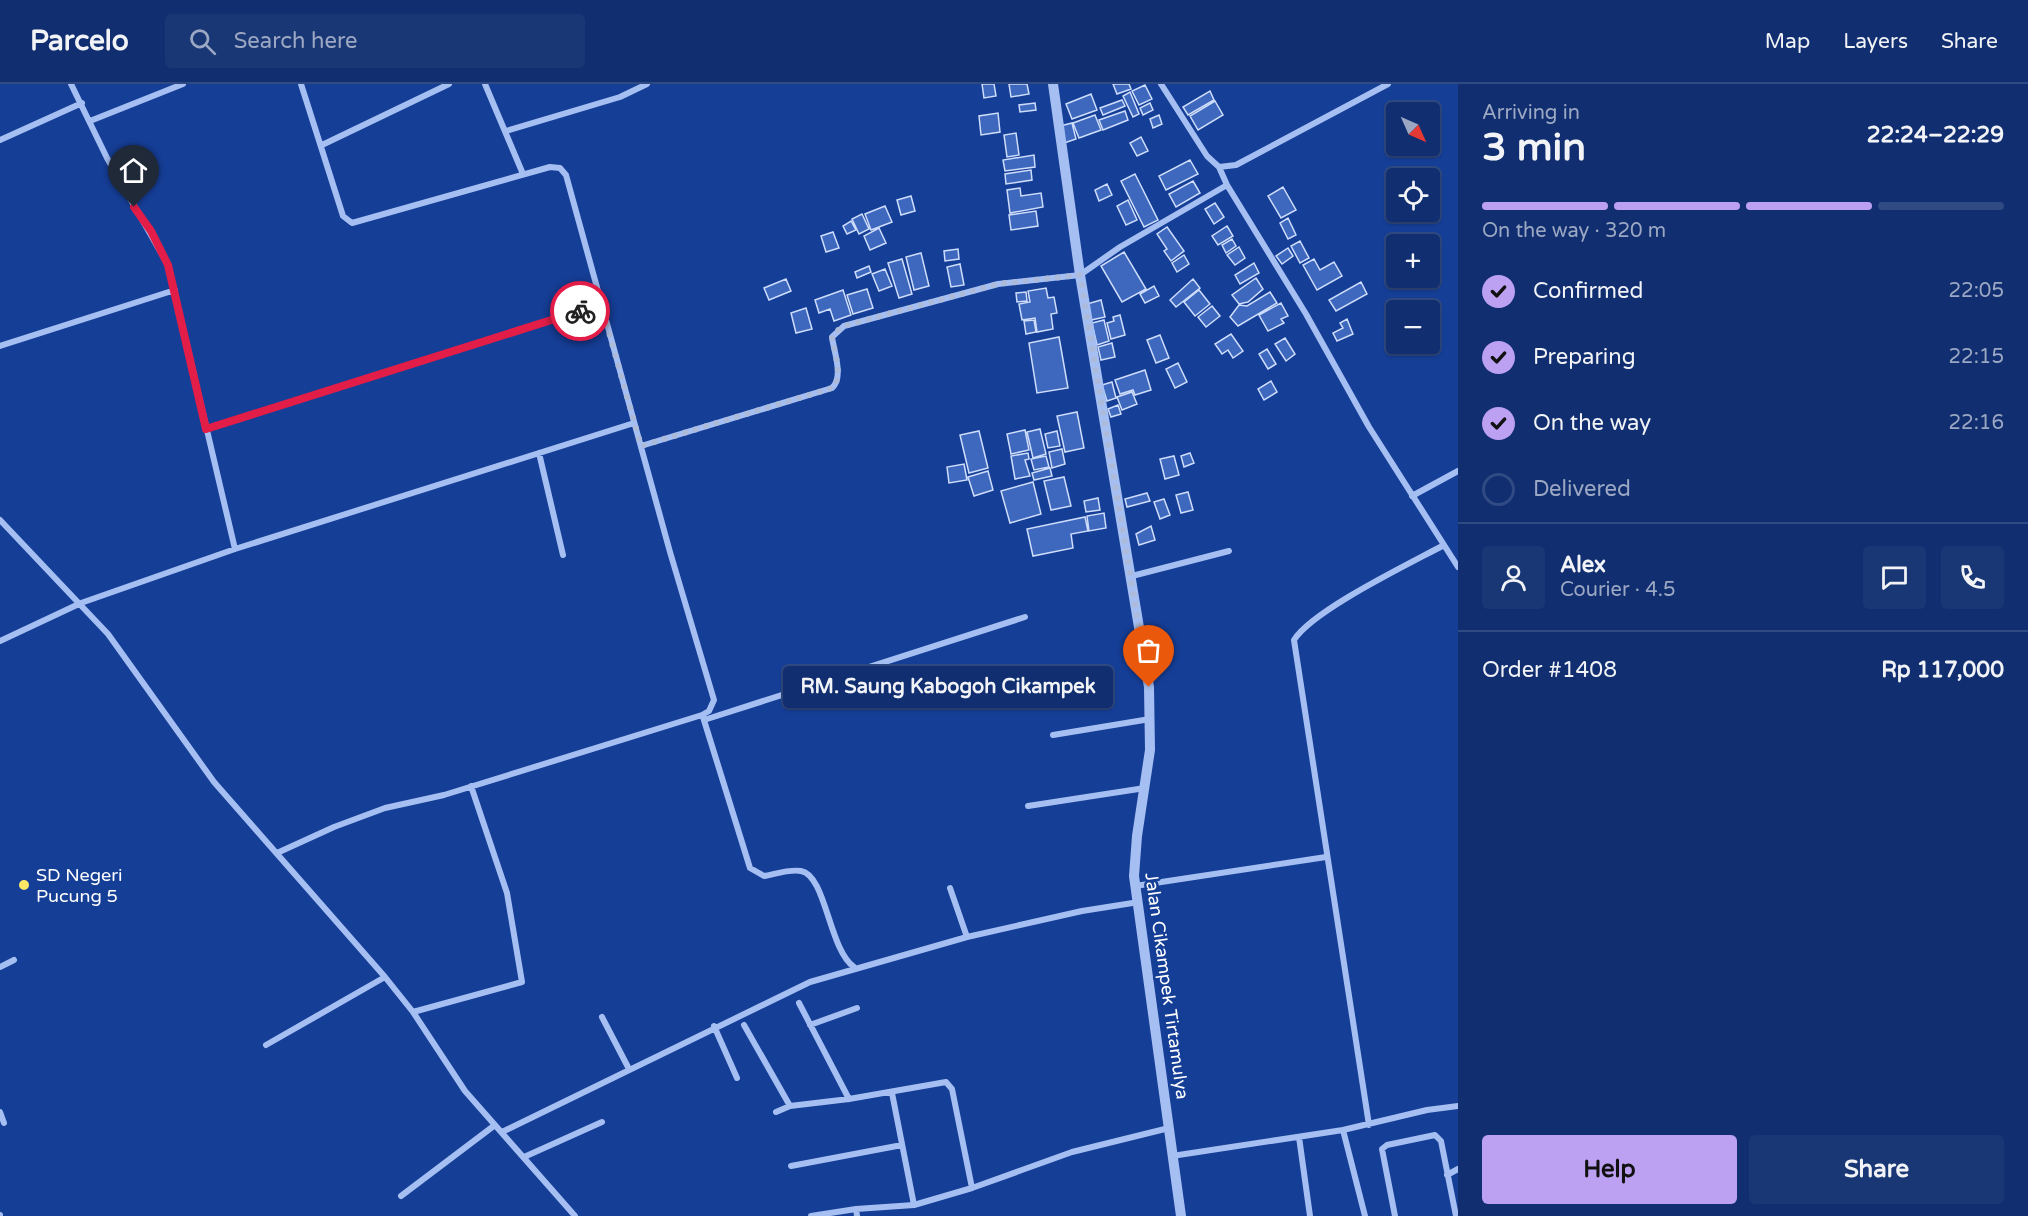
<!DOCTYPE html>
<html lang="en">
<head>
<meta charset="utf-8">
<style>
  :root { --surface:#102e70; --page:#193675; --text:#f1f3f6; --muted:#9ca8c3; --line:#304a83; --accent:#bca0f2 }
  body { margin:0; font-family:"Varela Round",sans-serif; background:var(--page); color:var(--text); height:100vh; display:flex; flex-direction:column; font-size:22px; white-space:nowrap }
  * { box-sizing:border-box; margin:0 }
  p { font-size:20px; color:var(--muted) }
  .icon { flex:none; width:33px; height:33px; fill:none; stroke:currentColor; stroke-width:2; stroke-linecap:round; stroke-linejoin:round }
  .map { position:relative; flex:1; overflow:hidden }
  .sheet { display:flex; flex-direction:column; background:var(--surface); width:570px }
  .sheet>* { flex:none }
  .needle { width:39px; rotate:135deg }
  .tools { position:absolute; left:1386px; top:18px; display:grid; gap:12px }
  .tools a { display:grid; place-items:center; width:54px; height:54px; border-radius:6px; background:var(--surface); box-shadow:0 2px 4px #0004,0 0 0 2px var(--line); font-size:30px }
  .pin { position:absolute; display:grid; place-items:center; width:51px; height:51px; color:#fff; margin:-62px -26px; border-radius:50% 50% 50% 0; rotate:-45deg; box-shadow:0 0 6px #0007 }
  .pin .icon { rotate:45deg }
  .courier { position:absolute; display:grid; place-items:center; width:60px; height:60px; margin:-30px; border:4px solid #e11d48; border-radius:50%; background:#fff; color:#222; box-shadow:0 2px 8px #0007 }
  .bubble { position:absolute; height:42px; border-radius:6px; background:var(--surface); box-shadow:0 2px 4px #0004,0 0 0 2px var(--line); font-size:20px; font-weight:700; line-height:42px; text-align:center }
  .head em { font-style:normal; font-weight:700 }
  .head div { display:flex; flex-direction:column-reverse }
  .head { display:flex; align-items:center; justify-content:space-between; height:102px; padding:0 24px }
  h1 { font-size:39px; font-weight:700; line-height:45px }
  .bar { display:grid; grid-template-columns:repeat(4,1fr); gap:9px 6px; align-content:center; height:72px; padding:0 24px }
  .bar i { height:8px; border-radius:4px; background:var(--line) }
  .bar .on { background:var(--accent) }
  .bar p { grid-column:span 4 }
  .line { display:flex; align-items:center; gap:15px; padding:0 24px; border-top:2px solid var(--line) }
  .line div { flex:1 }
  .round { display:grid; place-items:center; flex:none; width:63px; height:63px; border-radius:6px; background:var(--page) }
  ol { padding:0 24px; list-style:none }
  li { display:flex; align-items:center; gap:18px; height:66px }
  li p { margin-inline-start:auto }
  li .icon { padding:6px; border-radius:50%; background:var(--accent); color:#111; stroke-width:4 }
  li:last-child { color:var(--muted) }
  li i { width:33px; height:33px; border:3px solid var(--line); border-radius:50% }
  .cta { display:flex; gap:12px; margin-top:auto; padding:12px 24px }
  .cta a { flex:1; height:69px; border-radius:6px; background:var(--accent); color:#111; font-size:24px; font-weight:700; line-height:69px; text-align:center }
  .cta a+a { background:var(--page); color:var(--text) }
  header { display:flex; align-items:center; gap:36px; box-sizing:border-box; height:84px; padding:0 30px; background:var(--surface); border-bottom:2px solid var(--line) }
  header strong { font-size:28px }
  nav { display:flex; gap:33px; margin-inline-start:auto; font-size:21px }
  .search { width:420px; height:54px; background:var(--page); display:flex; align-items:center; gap:15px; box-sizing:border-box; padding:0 21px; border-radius:6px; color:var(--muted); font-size:22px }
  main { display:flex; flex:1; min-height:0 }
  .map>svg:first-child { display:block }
</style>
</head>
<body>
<header>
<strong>Parcelo</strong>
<div class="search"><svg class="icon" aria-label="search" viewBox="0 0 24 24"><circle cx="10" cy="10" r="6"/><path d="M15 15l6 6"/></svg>Search here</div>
<nav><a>Map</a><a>Layers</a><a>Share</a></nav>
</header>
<main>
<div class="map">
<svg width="1458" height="1132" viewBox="0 0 1458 1132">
  <rect width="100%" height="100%" fill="#153e96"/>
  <!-- building -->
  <path fill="#3e68bd" stroke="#ceddfc" stroke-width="1.5" d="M982 0H994L996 12 984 14Z
    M1009 0H1027L1029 10 1011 13Z
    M1113 0H1129L1131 5 1117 10Z
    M1145 1 1152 15 1139 21 1132 7Z
    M1210 7 1214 16 1188 31 1183 23Z
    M1130 8 1139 30 1133 33 1123 12Z
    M1091 10 1097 26 1072 35 1066 20Z
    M1122 16 1125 22 1103 31 1100 24Z
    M1215 17 1223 31 1198 46 1190 32Z
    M1035 19 1036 26 1020 28 1019 21Z
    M1150 19 1153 26 1143 31 1140 24Z
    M1125 27 1128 36 1103 46 1099 36Z
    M998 29 1000 48 981 51 979 32Z
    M1095 31 1101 46 1079 54 1073 39Z
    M1159 31 1162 40 1153 44 1150 35Z
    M1072 39 1076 55 1064 59 1060 42Z
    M1016 49 1019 71 1007 73 1004 51Z
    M1141 53 1148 67 1137 72 1130 59Z
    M1034 71 1035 83 1005 87 1003 76Z
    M1190 76 1198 90 1166 106 1159 92Z
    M1031 86 1032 96 1006 100 1005 90Z
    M1135 90 1158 136 1144 143 1121 97Z
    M1193 97 1200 109 1176 123 1169 110Z
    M1107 100 1112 111 1099 117 1095 106Z
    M1283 103 1296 126 1281 134 1268 112Z
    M1020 104 1021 112 1041 109 1043 123 1010 129 1007 106Z
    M911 112 915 127 901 131 897 116Z
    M1128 116 1137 136 1126 141 1117 122Z
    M1215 119 1224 133 1214 140 1205 125Z
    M885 122 892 138 871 146 865 130Z
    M1036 127 1038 142 1011 146 1009 131Z
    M862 130 869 145 859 150 852 135Z
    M1288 134 1296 151 1288 155 1280 139Z
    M851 137 856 146 847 150 843 142Z
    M1227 142 1233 152 1218 161 1212 152Z
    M1167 143 1184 167 1171 177 1164 167 1167 165 1157 150Z
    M879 144 886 159 870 166 864 152Z
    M833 148 839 164 826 168 821 152Z
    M1232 155 1236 162 1226 169 1222 161Z
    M1300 157 1309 174 1300 179 1291 162Z
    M1239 163 1245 174 1235 181 1227 171Z
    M1288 164 1293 172 1282 180 1276 172Z
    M958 165 959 175 945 177 944 167Z
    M1124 168 1146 205 1122 218 1101 182Z
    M921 169 929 202 914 206 906 173Z
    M1184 171 1189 180 1177 188 1172 179Z
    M902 175 912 210 899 214 888 179Z
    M1314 175 1320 186 1334 178 1342 192 1317 206 1303 181Z
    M1254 179 1259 189 1240 200 1235 191Z
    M960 180 964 201 951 203 947 183Z
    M869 182 871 188 857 194 855 188Z
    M885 185 892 202 879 207 872 190Z
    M1256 194 1263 205 1248 218 1239 220 1232 211Z
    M786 195 791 207 769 216 764 204Z
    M1193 195 1200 204 1176 223 1170 216Z
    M1361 198 1367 210 1336 227 1329 216Z
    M1154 202 1159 212 1145 219 1140 210Z
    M1046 204 1048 214 1054 213 1057 229 1051 230 1053 245 1037 248 1035 234 1022 236 1019 220 1030 218 1028 207Z
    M867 205 873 224 853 230 847 211Z
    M843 206 851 231 834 237 830 225 819 229 815 216Z
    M1199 206 1210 220 1195 232 1184 218Z
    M1026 208 1027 217 1017 218 1016 209Z
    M1270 208 1277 219 1238 242 1230 233 1239 221 1247 222Z
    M1101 216 1105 233 1091 236 1087 220Z
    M1281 219 1288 232 1281 235 1284 239 1268 247 1259 231Z
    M1212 222 1220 232 1206 243 1198 233Z
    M806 224 812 245 796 249 791 229Z
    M1120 231 1125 251 1111 255 1107 239 1114 237 1113 233Z
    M1347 235 1353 250 1337 257 1333 249 1343 244 1340 239Z
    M1034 236 1036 248 1026 250 1024 237Z
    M1104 236 1109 257 1097 261 1092 239Z
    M1231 250 1243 267 1233 274 1228 266 1222 270 1215 260Z
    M1160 251 1169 274 1156 279 1147 256Z
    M1059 253 1068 304 1037 309 1029 259Z
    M1285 254 1295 270 1286 277 1275 260Z
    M1112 259 1115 273 1101 276 1098 263Z
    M1267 265 1276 280 1268 285 1259 270Z
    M1178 279 1187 298 1175 304 1166 285Z
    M1145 286 1151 306 1135 311 1133 306 1120 310 1115 296Z
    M1271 297 1277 308 1264 316 1258 305Z
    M1112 298 1116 314 1107 317 1102 301Z
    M1132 308 1137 320 1122 326 1117 313Z
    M1118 321 1121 330 1111 333 1108 325Z
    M1077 328 1084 364 1065 368 1057 332Z
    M1040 345 1046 370 1033 374 1027 348Z
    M1025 346 1029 366 1011 370 1007 350Z
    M979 347 988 384 969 389 960 351Z
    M1057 347 1060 362 1048 364 1045 350Z
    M1062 365 1065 380 1052 384 1049 368Z
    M1028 369 1029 375 1025 376 1030 392 1015 395 1011 372Z
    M1190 369 1194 379 1184 383 1181 372Z
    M1046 372 1049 383 1034 386 1031 375Z
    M1174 372 1179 391 1165 395 1160 375Z
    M964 380 967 396 949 399 947 383Z
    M1050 384 1052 392 1034 396 1032 389Z
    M988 387 993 406 974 412 968 393Z
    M1064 393 1071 422 1051 426 1044 397Z
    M1033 398 1041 430 1010 439 1001 407Z
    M1188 408 1193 426 1181 429 1176 411Z
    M1147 409 1150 417 1127 423 1125 415Z
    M1098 414 1100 426 1086 428 1084 417Z
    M1164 415 1170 431 1160 435 1154 418Z
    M1104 429 1106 444 1089 447 1087 432Z
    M1085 433 1088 447 1071 450 1073 464 1033 472 1027 445Z
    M1151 442 1155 456 1139 461 1136 450Z"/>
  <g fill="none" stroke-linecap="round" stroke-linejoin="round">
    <!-- minor -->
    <path stroke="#a6bff2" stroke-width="6" d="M71 0 107 74 168 181 235 465
      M485 0 523 90
      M1161 0 1207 72 1219 83 1236 81 1388 0
      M90 37 183 0
      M506 47 620 13 647 0
      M0 56 82 19
      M322 61 449 0
      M1219 83 1227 101 1306 230 1369 343 1458 483
      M0 262 175 206
      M206 345 601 220
      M641 362 832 304C844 293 834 268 832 253L844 242 998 200 1080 191 1120 163 1227 101
      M539 369 563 471
      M1412 412 1458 387
      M0 436 108 550 214 698 385 893 413 928 465 1007 575 1132
      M1132 492 1229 467
      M0 557 81 519 235 465 634 339
      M703 633 750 784 764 792C775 790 790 785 801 787 826 791 829 866 854 883
      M704 636 1025 533
      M1053 651 1150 635
      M1028 722 1145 704
      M277 769 334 743 385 724 444 711 702 631 709 627 714 616 670 468 566 91 560 84 550 83 352 139 343 132 301 0
      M1135 802 1326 773
      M950 804 967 853
      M0 883 14 876
      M799 919 849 1015
      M413 928 522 898 507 809 471 702
      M602 933 629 985
      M744 941 790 1022
      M810 941 857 924
      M714 942 737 994
      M266 961 385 893
      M892 1009 914 1121
      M0 1028 4 1039
      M776 1028 790 1022 849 1015 946 998 952 1005 972 1104
      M1369 1041 1294 556C1313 526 1409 480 1444 461
      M1343 1046 1365 1132
      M502 1048 810 898 967 853 1082 827 1139 818
      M1299 1053 1310 1132
      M1172 1072 1343 1046 1427 1026 1458 1022
      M524 1073 602 1038
      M791 1082 902 1061
      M1447 1091 1458 1085
      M401 1112 495 1041
      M856 1125 914 1121 972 1104 1072 1068 1169 1044
      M0 1131V1132
      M811 1132 856 1125 857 1132
      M1395 1132 1382 1065 1387 1061 1435 1051 1441 1057 1456 1132"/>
    <!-- tertiary -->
    <path stroke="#a6bff2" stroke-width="10" d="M1053 0 1080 191 1149 603 1150 666 1137 752 1134 792 1181 1132"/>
  </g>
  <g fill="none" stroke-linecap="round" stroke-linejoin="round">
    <!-- done -->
    <path stroke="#adbbda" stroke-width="6" stroke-dasharray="0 10.8" d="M580 227 601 220 641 362 832 304C844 293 834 268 832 253L834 249 844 242 998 200 1080 191 1149 603"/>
    <!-- route -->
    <path stroke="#e11d48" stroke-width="8" d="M134 123 151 147 168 181 206 345 580 227"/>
  </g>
  <!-- markers -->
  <circle fill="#ffe667" stroke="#153e96" stroke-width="2" cx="24" cy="801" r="6"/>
  <g text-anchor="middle" stroke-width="5" stroke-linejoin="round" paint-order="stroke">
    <!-- poi labels -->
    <g font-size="18" fill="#fff" stroke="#153e96" text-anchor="start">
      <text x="36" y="797">SD Negeri<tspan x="36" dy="21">Pucung 5</tspan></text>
    </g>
    <!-- street labels -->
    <g font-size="18" fill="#fff" stroke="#153e96">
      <text transform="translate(1167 902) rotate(82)" y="6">Jalan Cikampek Tirtamulya</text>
    </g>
  </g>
</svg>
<div class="tools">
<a><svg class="needle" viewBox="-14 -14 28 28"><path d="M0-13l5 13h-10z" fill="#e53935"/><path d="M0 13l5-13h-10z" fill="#9ca8c3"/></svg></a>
<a><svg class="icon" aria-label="locate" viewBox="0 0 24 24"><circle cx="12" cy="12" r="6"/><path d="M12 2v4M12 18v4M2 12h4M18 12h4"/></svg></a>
<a>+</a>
<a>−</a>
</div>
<div class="pin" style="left:1149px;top:603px;background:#ea580c"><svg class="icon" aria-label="bag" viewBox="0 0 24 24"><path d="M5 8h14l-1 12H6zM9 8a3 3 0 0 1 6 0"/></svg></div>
<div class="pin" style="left:134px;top:123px;background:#1f2937"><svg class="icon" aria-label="home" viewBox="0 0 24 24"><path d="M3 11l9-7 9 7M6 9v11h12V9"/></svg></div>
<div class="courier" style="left:580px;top:227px"><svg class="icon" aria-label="bike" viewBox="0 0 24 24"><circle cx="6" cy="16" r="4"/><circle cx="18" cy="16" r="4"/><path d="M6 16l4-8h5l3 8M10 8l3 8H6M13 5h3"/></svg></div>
<div class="bubble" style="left:783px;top:582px;width:330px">RM. Saung Kabogoh Cikampek</div>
</div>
<section class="sheet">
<div class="head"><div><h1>3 min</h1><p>Arriving in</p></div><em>22:24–22:29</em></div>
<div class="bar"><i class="on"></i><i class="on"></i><i class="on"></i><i></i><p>On the way · 320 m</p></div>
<ol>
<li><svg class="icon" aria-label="check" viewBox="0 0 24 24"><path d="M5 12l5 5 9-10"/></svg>Confirmed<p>22:05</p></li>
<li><svg class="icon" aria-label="check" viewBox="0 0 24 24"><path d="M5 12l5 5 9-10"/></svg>Preparing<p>22:15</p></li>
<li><svg class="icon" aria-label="check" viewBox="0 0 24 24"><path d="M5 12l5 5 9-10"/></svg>On the way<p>22:16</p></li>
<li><i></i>Delivered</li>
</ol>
<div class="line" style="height:108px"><a class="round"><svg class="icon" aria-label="person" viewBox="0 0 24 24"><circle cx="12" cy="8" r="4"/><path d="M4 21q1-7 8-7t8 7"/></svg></a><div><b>Alex</b><p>Courier · 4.5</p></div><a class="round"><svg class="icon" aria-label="chat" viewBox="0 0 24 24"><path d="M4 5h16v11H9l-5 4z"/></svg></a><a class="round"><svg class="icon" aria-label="phone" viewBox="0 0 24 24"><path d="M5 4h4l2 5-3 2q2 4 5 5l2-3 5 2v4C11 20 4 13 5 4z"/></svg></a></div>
<div class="line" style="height:78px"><div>Order #1408</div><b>Rp 117,000</b></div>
<div class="cta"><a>Help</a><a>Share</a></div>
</section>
</main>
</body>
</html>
